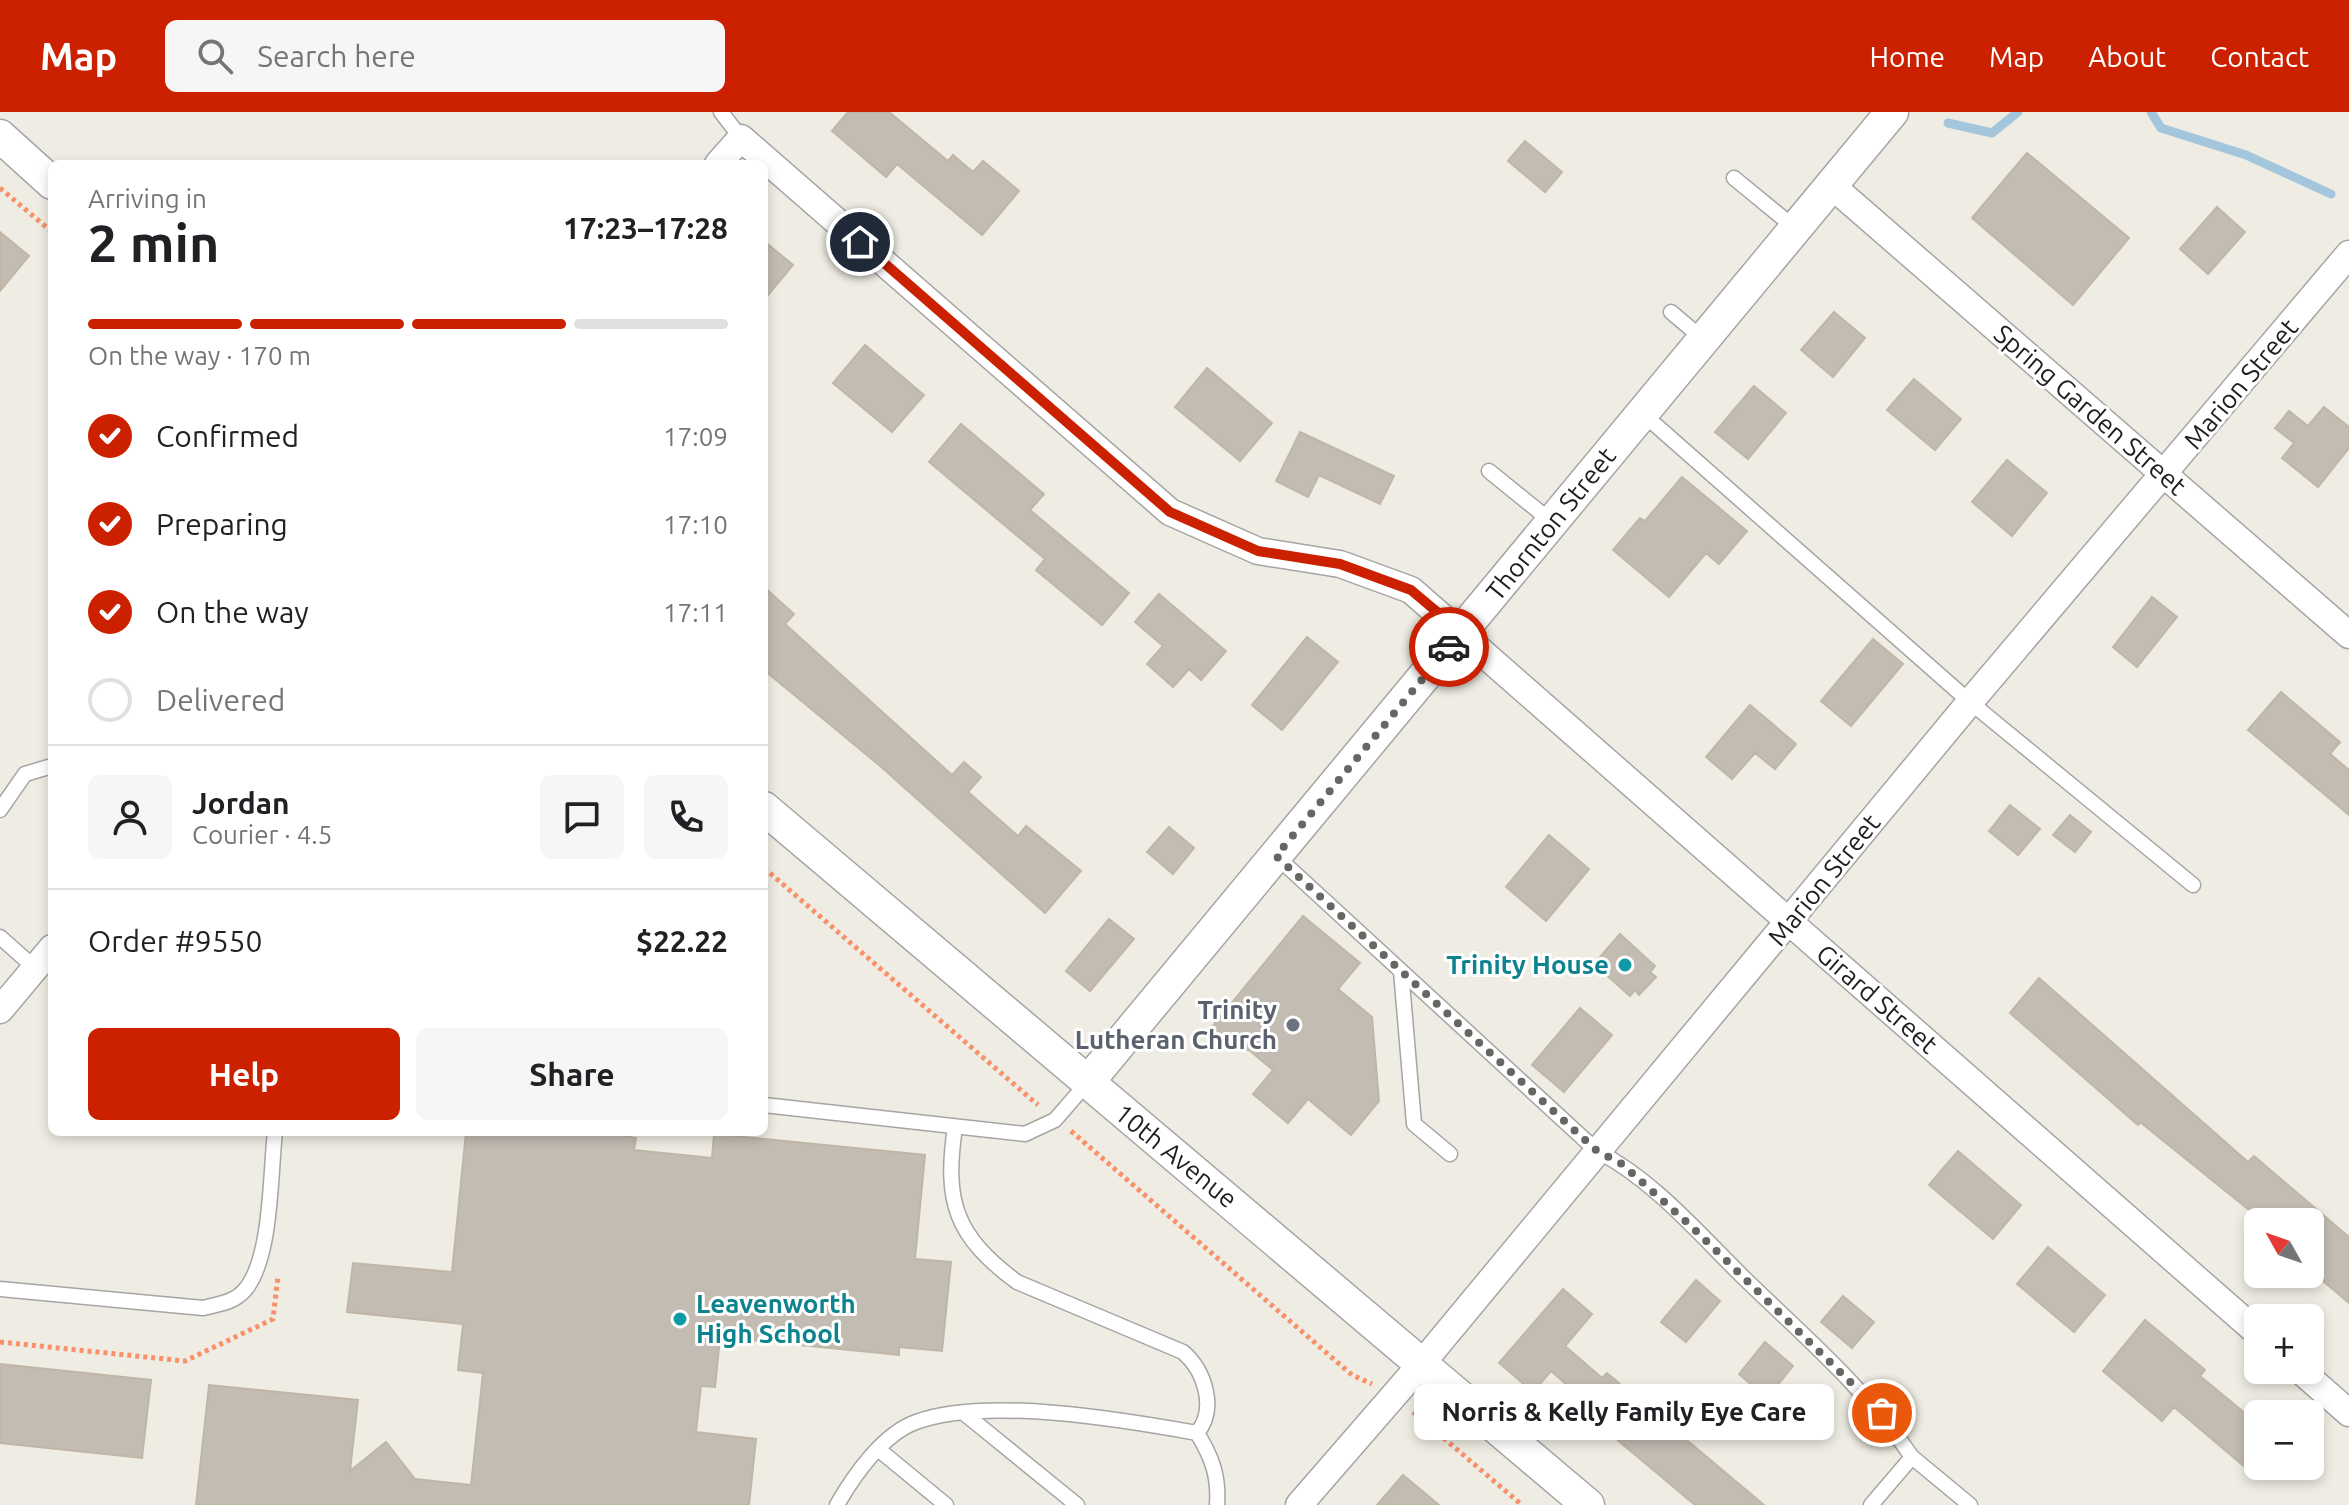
<!DOCTYPE html>
<html lang="en">
<head>
<meta charset="utf-8">
<style>
  :root { --surface:#fff; --page:#f6f6f6; --text:#202124; --muted:#757577; --line:#e0e0e0; --accent:#cb2100 }
  body { margin:0; font-family:Ubuntu,sans-serif; background:var(--page); color:var(--text); height:100vh; display:flex; flex-direction:column; font-size:30px; white-space:nowrap }
  * { box-sizing:border-box; margin:0 }
  p { font-size:26px; color:var(--muted) }
  .icon { flex:none; width:44px; height:44px; fill:none; stroke:currentColor; stroke-width:2; stroke-linecap:round; stroke-linejoin:round }
  .map { position:relative; flex:1; overflow:hidden }
  .drawer { position:absolute; left:48px; top:48px; width:720px; height:976px; display:flex; flex-direction:column; background:var(--surface); border-radius:12px; box-shadow:0 4px 12px #0003 }
  .drawer>* { flex:none }
  .needle { width:52px; rotate:310deg }
  .buttons { position:absolute; left:2244px; top:1096px; display:grid; gap:16px }
  .buttons a { display:grid; place-items:center; width:80px; height:80px; border-radius:12px; background:var(--surface); box-shadow:0 4px 12px #0003; font-size:40px }
  .pin { position:absolute; display:grid; place-items:center; width:68px; height:68px; color:#fff; margin:-34px; border:4px solid #fff; border-radius:50%; box-shadow:0 2px 8px #0007 }
  .courier { position:absolute; display:grid; place-items:center; width:80px; height:80px; margin:-40px; border:6px solid #cb2100; border-radius:50%; background:#fff; color:#222; box-shadow:0 2px 10px #0007 }
  .bubble { position:absolute; height:56px; border-radius:12px; background:var(--surface); box-shadow:0 4px 12px #0003; font-size:26px; font-weight:600; line-height:56px; text-align:center }
  .summary em { font-style:normal; font-weight:600 }
  .summary div { display:flex; flex-direction:column-reverse }
  .summary { display:flex; align-items:center; justify-content:space-between; height:136px; padding:0 40px }
  h1 { font-size:52px; font-weight:600; line-height:60px }
  .bar { display:grid; grid-template-columns:repeat(4,1fr); gap:12px 8px; align-content:center; height:96px; padding:0 40px }
  .bar i { height:10px; border-radius:6px; background:var(--line) }
  .bar .active { background:var(--accent) }
  .bar p { grid-column:span 4 }
  .line { display:flex; align-items:center; gap:20px; padding:0 40px; border-top:2px solid var(--line) }
  .line div { flex:1 }
  .round { display:grid; place-items:center; flex:none; width:84px; height:84px; border-radius:12px; background:var(--page) }
  ol { padding:0 40px; list-style:none }
  li { display:flex; align-items:center; gap:24px; height:88px }
  li p { margin-inline-start:auto }
  li .icon { padding:8px; border-radius:50%; background:var(--accent); color:#fff; stroke-width:4 }
  li:last-child { color:var(--muted) }
  li i { width:44px; height:44px; border:4px solid var(--line); border-radius:50% }
  .primary-button { display:flex; gap:16px; margin-top:auto; padding:16px 40px }
  .primary-button a { flex:1; height:92px; border-radius:12px; background:var(--accent); color:#fff; font-size:32px; font-weight:600; line-height:92px; text-align:center }
  .primary-button a+a { background:var(--page); color:var(--text) }
  header { display:flex; align-items:center; gap:48px; box-sizing:border-box; height:112px; padding:0 40px; background:var(--accent); color:#fff }
  header strong { font-size:38px }
  nav { display:flex; gap:44px; margin-inline-start:auto; font-size:28px }
  .search { width:560px; height:72px; background:var(--page); display:flex; align-items:center; gap:20px; box-sizing:border-box; padding:0 28px; border-radius:12px; color:var(--muted); font-size:30px }
  .map>svg:first-child { display:block }
</style>
</head>
<body>
<header>
<strong>Map</strong>
<div class="search"><svg class="icon" aria-label="search" viewBox="0 0 24 24"><circle cx="10" cy="10" r="6"/><path d="M15 15l6 6"/></svg>Search here</div>
<nav><a>Home</a><a>Map</a><a>About</a><a>Contact</a></nav>
</header>
<div class="map">
<svg width="2349" height="1393" viewBox="0 0 2349 1393">
  <rect width="100%" height="100%" fill="#efede3"/>
  <g fill="none" stroke-linecap="round" stroke-linejoin="round">
    <!-- stream -->
    <path stroke="#a4c6dc" stroke-width="9" d="M2151 0 2161 16 2246 43 2331 82
      M1948 11 1992 21 2018 0"/>
  </g>
  <!-- building -->
  <path fill="#c3bcb3" stroke="#c0b6a6" stroke-width="2" d="M848 0H889L948 49 953 43 973 60 983 49 1019 79 982 123 897 52 886 65 832 19Z
    M1525 29 1562 60 1545 80 1508 49Z
    M2027 41 2129 126 2073 193 1972 106Z
    M2217 95 2245 120 2208 162 2180 137Z
    M0 120 29 144 0 179Z
    M764 129 793 153 764 188Z
    M1834 200 1865 226 1833 265 1801 238Z
    M865 233 924 283 892 320 833 271Z
    M1207 256 1272 311 1240 349 1175 295Z
    M1914 267 1961 307 1935 338 1887 298Z
    M1754 274 1786 301 1748 347 1715 320Z
    M2324 295 2349 315V336L2318 375 2282 346 2294 331 2275 316 2289 299 2308 314Z
    M961 312 1044 382 1030 398 1129 481 1102 513 1036 458 1045 447 929 350Z
    M1300 320 1394 364 1380 392 1319 363 1308 385 1276 369Z
    M2007 348 2047 381 2012 424 1972 390Z
    M1682 365 1747 419 1719 452 1706 441 1669 485 1613 438 1640 406 1645 409Z
    M764 475 794 502 785 512 952 663 964 650 981 665 968 680 1018 724 1026 714 1081 759 1045 801 879 653 764 558Z
    M1159 482 1226 539 1201 568 1189 557 1173 575 1147 552 1163 534 1135 510Z
    M2152 485 2177 505 2137 555 2113 535Z
    M1307 525 1338 550 1282 618 1252 593Z
    M1873 527 1903 552 1851 614 1821 589Z
    M2281 580 2340 630 2330 642 2349 658V703L2248 618Z
    M1750 593 1796 632 1775 657 1755 641 1732 667 1706 645Z
    M2010 693 2040 717 2018 743 1989 719Z
    M2070 703 2091 720 2075 740 2053 723Z
    M1169 715 1194 736 1173 762 1147 740Z
    M1549 723 1589 757 1546 809 1506 775Z
    M1303 804 1360 851 1338 877 1372 905 1379 989 1351 1023 1308 987 1288 1011 1253 982 1273 958 1249 938 1226 937 1207 921Z
    M1109 807 1134 827 1090 879 1066 859Z
    M1620 822 1655 854 1650 860 1656 865 1639 883 1635 878 1630 884 1594 852Z
    M2039 866 2248 1050 2254 1044 2349 1125V1191L2310 1158V1110H2264L2140 1010 2138 1013 2010 901Z
    M1580 896 1612 923 1564 980 1532 953Z
    M466 1020H603L636 1026 634 1038 712 1046 714 1022 925 1043 915 1147 951 1150 942 1239 899 1235V1243L720 1225 715 1275 701 1274 696 1320 756 1327 749 1393H196L209 1273 358 1288 350 1359 386 1330 415 1367 471 1373 483 1261 458 1258 463 1212 347 1200 353 1151 452 1160Z
    M1958 1039 2021 1093 1993 1127 1929 1073Z
    M2048 1135 2105 1183 2074 1220 2017 1172Z
    M1696 1168 1720 1189 1686 1230 1661 1210Z
    M1563 1177 1592 1202 1565 1234 1602 1266 1607 1261 1764 1393H1695L1578 1295 1584 1288 1551 1259 1533 1280 1499 1251Z
    M1843 1184 1874 1210 1852 1236 1821 1210Z
    M2145 1208 2205 1258 2200 1264 2258 1312V1366L2174 1295 2162 1309 2103 1259Z
    M1765 1230 1793 1254 1767 1286 1739 1262Z
    M0 1252 151 1268 142 1346 0 1331Z
    M1403 1363 1439 1393H1377Z"/>
  <g fill="none" stroke-linecap="round" stroke-linejoin="round">
    <defs>
      <path id="service" d="M721 0 741 26
        M1734 66 1795 116
        M1671 200 1703 227
        M1642 301 1970 590 2193 773
        M1489 359 1552 410
        M0 698 25 662 52 654
        M1276 744 1597 1039C1654 1068 1700 1123 1745 1167 1804 1224 1866 1277 1912 1345
        M0 825 35 856
        M1401 859 1414 1012 1450 1042
        M764 993 1025 1022 1055 1008 1087 971
        M955 1015C944 1090 955 1124 1017 1170L1183 1240C1205 1259 1217 1297 1197 1321
        M0 1177 203 1196C218 1192 233 1191 244 1179 272 1148 270 1063 275 1020
        M965 1302 1077 1393
        M878 1337 946 1393
        M837 1393C854 1363 883 1322 916 1310 985 1284 1125 1308 1197 1321 1212 1345 1219 1364 1217 1393
        M1871 1393 1912 1345 1970 1393"/>
      <path id="minor" d="M718 52 741 26 1170 400 1258 439 1340 452 1411 478 2258 1221
        M1831 73 2349 523
        M0 898 52 836
        M2300 1258 2349 1301
        M1299 1393 1423 1250 1970 590 2349 142"/>
      <path id="tertiary" d="M0 24 52 71
        M764 696 1588 1393
        M1087 971 1892 0"/>
    </defs>
    <!-- service casing -->
    <use href="#service" stroke="#a5a5a5" stroke-width="17"/>
    <!-- minor casing -->
    <use href="#minor" stroke="#a5a5a5" stroke-width="29"/>
    <!-- tertiary casing -->
    <use href="#tertiary" stroke="#a5a5a5" stroke-width="35"/>
    <!-- path -->
    <path stroke="#f9906a" stroke-width="5" stroke-dasharray="4 4" stroke-linecap="butt" d="M0 76 52 120
      M764 756 1038 993
      M1071 1019 1352 1263 1372 1272
      M0 1230 185 1249 273 1207 278 1164
      M1413 1300 1522 1393"/>
    <!-- service -->
    <use href="#service" stroke="#fff" stroke-width="14"/>
    <!-- minor -->
    <use href="#minor" stroke="#fff" stroke-width="26"/>
    <!-- tertiary -->
    <use href="#tertiary" stroke="#fff" stroke-width="32"/>
  </g>
  <g fill="none" stroke-linecap="round" stroke-linejoin="round">
    <!-- done -->
    <path stroke="#676663" stroke-width="8" stroke-dasharray="0 14.4" d="M1449 535 1276 744 1597 1039 1622 1052 1692 1115 1882 1301"/>
    <!-- route -->
    <path stroke="#cb2100" stroke-width="10" d="M860 130 1170 400 1258 439 1340 452 1411 478 1461 520 1449 535"/>
  </g>
  <!-- markers -->
  <g fill="#0f9aa8" stroke="#fff" stroke-width="3">
    <circle cx="1625" cy="853" r="8"/>
    <circle cx="680" cy="1207" r="8"/>
  </g>
  <circle fill="#6b7280" stroke="#fff" stroke-width="3" cx="1293" cy="913" r="8"/>
  <g text-anchor="middle" stroke-width="6" stroke-linejoin="round" paint-order="stroke">
    <!-- street labels -->
    <g font-size="26" fill="#1e1e1e" stroke="#fff">
      <text transform="translate(2241 272) rotate(-50)" y="9">Marion Street</text>
      <text transform="translate(2090 298) rotate(41)" y="9">Spring Garden Street</text>
      <text transform="translate(1551 412) rotate(-51)" y="9">Thornton Street</text>
      <text transform="translate(1824 768) rotate(-51)" y="9">Marion Street</text>
      <text transform="translate(1877 887) rotate(41)" y="9">Girard Street</text>
      <text transform="translate(1176 1044) rotate(39)" y="9">10th Avenue</text>
    </g>
    <!-- culture labels -->
    <g font-size="26" font-weight="bold" fill="#0d838f" stroke="#fff" text-anchor="end">
      <text x="1609" y="862">Trinity House</text>
      <text x="696" y="1201" text-anchor="start">Leavenworth<tspan x="696" dy="30">High School</tspan></text>
    </g>
    <!-- worship labels -->
    <g font-size="26" font-weight="bold" fill="#5b616d" stroke="#fff" text-anchor="end">
      <text x="1277" y="907">Trinity<tspan x="1277" dy="30">Lutheran Church</tspan></text>
    </g>
  </g>
</svg>
<div class="buttons">
<a><svg class="needle" viewBox="-14 -14 28 28"><path d="M0-13l5 13h-10z" fill="#e53935"/><path d="M0 13l5-13h-10z" fill="#757577"/></svg></a>
<a>+</a>
<a>−</a>
</div>
<div class="pin" style="left:1882px;top:1301px;background:#ea580c"><svg class="icon" aria-label="bag" viewBox="0 0 24 24"><path d="M5 8h14l-1 12H6zM9 8a3 3 0 0 1 6 0"/></svg></div>
<div class="pin" style="left:860px;top:130px;background:#1f2937"><svg class="icon" aria-label="home" viewBox="0 0 24 24"><path d="M3 11l9-7 9 7M6 9v11h12V9"/></svg></div>
<div class="courier" style="left:1449px;top:535px"><svg class="icon" aria-label="car" viewBox="0 0 24 24"><path d="M5 17H2v-5l4-1 3-4h7l3 4 3 1v5h-3M9 17h6M6 11h13"/><circle cx="7" cy="17" r="2"/><circle cx="17" cy="17" r="2"/></svg></div>
<div class="bubble" style="left:1414px;top:1272px;width:420px">Norris &amp; Kelly Family Eye Care</div>
<section class="drawer">
<div class="summary"><div><h1>2 min</h1><p>Arriving in</p></div><em>17:23–17:28</em></div>
<div class="bar"><i class="active"></i><i class="active"></i><i class="active"></i><i></i><p>On the way · 170 m</p></div>
<ol>
<li><svg class="icon" aria-label="check" viewBox="0 0 24 24"><path d="M5 12l5 5 9-10"/></svg>Confirmed<p>17:09</p></li>
<li><svg class="icon" aria-label="check" viewBox="0 0 24 24"><path d="M5 12l5 5 9-10"/></svg>Preparing<p>17:10</p></li>
<li><svg class="icon" aria-label="check" viewBox="0 0 24 24"><path d="M5 12l5 5 9-10"/></svg>On the way<p>17:11</p></li>
<li><i></i>Delivered</li>
</ol>
<div class="line" style="height:144px"><a class="round"><svg class="icon" aria-label="person" viewBox="0 0 24 24"><circle cx="12" cy="8" r="4"/><path d="M4 21q1-7 8-7t8 7"/></svg></a><div><b>Jordan</b><p>Courier · 4.5</p></div><a class="round"><svg class="icon" aria-label="chat" viewBox="0 0 24 24"><path d="M4 5h16v11H9l-5 4z"/></svg></a><a class="round"><svg class="icon" aria-label="phone" viewBox="0 0 24 24"><path d="M5 4h4l2 5-3 2q2 4 5 5l2-3 5 2v4C11 20 4 13 5 4z"/></svg></a></div>
<div class="line" style="height:104px"><div>Order #9550</div><b>$22.22</b></div>
<div class="primary-button"><a>Help</a><a>Share</a></div>
</section>
</div>
</body>
</html>
